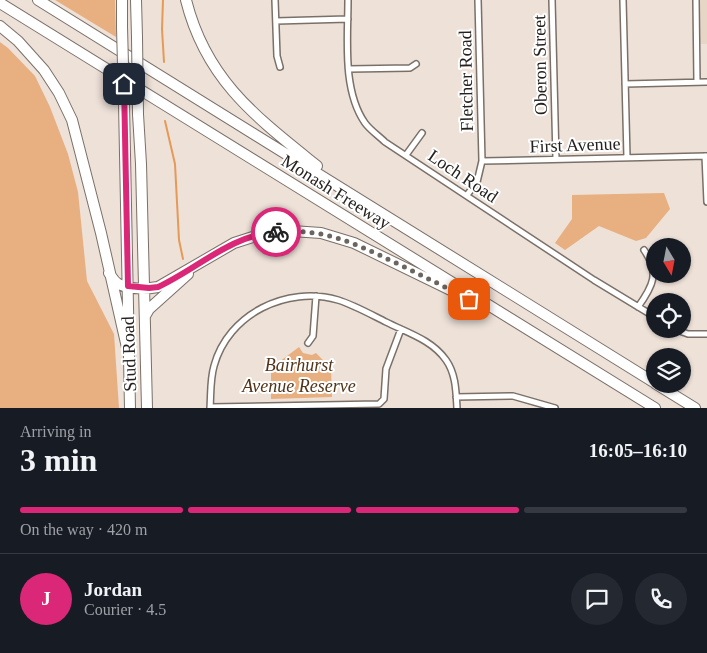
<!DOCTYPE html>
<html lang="en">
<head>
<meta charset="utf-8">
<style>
  :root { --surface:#171b24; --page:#242831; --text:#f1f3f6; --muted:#9ea1a6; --line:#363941; --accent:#db2777 }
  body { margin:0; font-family:Georgia,serif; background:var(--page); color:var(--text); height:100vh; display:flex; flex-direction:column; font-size:19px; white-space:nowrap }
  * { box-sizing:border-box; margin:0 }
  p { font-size:16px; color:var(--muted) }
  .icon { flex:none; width:28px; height:28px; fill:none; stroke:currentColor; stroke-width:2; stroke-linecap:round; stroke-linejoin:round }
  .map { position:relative; height:408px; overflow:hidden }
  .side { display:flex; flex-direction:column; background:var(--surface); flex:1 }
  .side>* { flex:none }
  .needle { width:32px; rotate:170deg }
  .controls { position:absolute; left:646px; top:238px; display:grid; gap:10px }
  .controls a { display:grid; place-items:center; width:45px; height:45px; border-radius:50%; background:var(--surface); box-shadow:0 1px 4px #0004; font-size:25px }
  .pin { position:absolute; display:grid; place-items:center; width:42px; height:42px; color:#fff; margin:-21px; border-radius:10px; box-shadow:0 2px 8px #0006 }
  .courier { position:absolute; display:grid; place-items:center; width:50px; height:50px; margin:-25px; border:4px solid #db2777; border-radius:50%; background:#fff; color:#222; box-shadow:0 1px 6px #0007 }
  .summary em { font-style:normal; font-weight:700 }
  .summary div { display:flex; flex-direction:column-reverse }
  .summary { display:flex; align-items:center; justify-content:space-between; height:85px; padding:0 20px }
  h1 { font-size:32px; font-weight:700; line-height:38px }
  .bar { display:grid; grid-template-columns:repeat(4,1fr); gap:8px 5px; align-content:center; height:60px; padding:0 20px }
  .bar i { height:6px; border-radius:4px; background:var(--line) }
  .bar .active { background:var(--accent) }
  .bar p { grid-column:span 4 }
  .line { display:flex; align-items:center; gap:12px; padding:0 20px; border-top:1px solid var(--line) }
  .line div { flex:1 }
  .round { display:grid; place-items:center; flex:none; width:52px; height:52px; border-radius:26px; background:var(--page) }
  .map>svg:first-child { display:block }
</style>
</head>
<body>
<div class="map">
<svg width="707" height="408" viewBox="0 0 707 408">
  <rect width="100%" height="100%" fill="#ede1d8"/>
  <!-- built -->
  <path fill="#e7d5c6" d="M698 0H707V44H700Z"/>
  <!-- green -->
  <path fill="#e8af80" d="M55 0H115L116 37Z
    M0 42 8 48 35 76 50 107 68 154 78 192 87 281 114 334 119 408H0Z
    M664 193 670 209 646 238 636 241 599 226 565 250 555 243 572 219V195Z
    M299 347 303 353 312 355 316 353 331 368 332 397 271 399V368Z"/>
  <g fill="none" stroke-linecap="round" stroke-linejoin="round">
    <!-- stream -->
    <path stroke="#e59a58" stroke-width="2" d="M163 0 162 29 164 62
      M165 121 175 164 179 240 183 259"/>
    <defs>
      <path id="street" d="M275 0 277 56 280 67
        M348 0C348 38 342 90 365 123 370 130 379 136 385 142L594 280 655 317
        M478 0 482 161
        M552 0 556 159
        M623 0 627 157
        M696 0 697 82
        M276 21 348 19
        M349 69 410 68 416 64
        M625 84 707 82
        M406 155 422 133
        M705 156 707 202
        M467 195 477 182 482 161 707 156
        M638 307C653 286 660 273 644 250
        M674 329 688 334H707
        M308 343 313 336 316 296
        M456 397 513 396 555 408
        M211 407 379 404 384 399 386 369 401 329
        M210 408C211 394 210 380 214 366 228 314 287 285 338 300 354 305 370 314 386 322 408 333 432 340 446 360 456 374 456 392 457 408"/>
      <path id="highway" d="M38 0 655 383
        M122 0V27
        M136 0 137 37
        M186 0C206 80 256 117 317 166
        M0 3 655 408
        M0 26 18 41 44 70 59 93 72 120 101 233 128 352
        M124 103 130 408
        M138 114 141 164 147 408
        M109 273C111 276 114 281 117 283 127 290 147 289 158 287L234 243 268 232 292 231 321 233 354 243 465 297
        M145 316 149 309 188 274
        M656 384 695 408"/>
    </defs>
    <!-- street casing -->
    <use href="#street" stroke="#7a7068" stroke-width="8"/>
    <!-- highway casing -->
    <use href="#highway" stroke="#7a7068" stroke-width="12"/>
    <!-- street -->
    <use href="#street" stroke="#fff" stroke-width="5"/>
    <!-- highway -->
    <use href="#highway" stroke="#fff" stroke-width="10"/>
    <defs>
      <path id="highway-bridge" d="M122 27 124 103
        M137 37 138 114"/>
    </defs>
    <!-- highway-bridge casing -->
    <use href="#highway-bridge" stroke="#7a7068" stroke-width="12" stroke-linecap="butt"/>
    <!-- highway-bridge -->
    <use href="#highway-bridge" stroke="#fff" stroke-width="10"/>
  </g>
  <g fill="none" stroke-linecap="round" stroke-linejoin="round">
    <!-- done -->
    <path stroke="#6b645f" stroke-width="5" stroke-dasharray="0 9" d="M276 232C325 228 354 243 396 263 421 275 445 287 469 299"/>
    <!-- route -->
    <path stroke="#db2777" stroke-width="6" d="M124 84 128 286 149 288 158 287C197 269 231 235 276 232"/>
  </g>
  <g text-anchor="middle" stroke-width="4" stroke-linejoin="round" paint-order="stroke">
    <!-- street labels -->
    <g font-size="18" fill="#25211e" stroke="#fff">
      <text transform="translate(540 65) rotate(-91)" y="6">Oberon Street</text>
      <text transform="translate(466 81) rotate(-91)" y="6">Fletcher Road</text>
      <text transform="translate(575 145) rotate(-2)" y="6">First Avenue</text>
      <text transform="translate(463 176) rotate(34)" y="6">Loch Road</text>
      <text transform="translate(336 192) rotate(32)" y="6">Monash Freeway</text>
      <text transform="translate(129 354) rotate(-92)" y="6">Stud Road</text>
    </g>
    <!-- park labels -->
    <g font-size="18" font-style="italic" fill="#533418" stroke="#fff">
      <text x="299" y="371">Bairhurst<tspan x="299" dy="21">Avenue Reserve</tspan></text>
    </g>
  </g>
</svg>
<div class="controls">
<a><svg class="needle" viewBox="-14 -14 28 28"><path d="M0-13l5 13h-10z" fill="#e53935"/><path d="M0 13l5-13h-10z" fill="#9ea1a6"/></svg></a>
<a><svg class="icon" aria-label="locate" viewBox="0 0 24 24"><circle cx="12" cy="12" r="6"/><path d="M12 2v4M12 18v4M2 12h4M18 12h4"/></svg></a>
<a><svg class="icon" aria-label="layers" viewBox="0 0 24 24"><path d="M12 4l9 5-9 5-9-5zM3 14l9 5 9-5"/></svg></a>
</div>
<div class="pin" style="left:469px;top:299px;background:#ea580c"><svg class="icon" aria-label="bag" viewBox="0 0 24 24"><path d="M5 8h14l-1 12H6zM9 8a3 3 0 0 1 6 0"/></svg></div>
<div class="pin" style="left:124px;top:84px;background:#1f2937"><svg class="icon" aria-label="home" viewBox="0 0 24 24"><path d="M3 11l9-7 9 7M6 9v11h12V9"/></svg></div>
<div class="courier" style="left:276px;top:232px"><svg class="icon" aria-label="bike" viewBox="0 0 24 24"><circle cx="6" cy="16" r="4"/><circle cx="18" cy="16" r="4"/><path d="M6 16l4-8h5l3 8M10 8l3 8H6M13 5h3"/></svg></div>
</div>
<section class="side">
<div class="summary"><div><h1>3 min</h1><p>Arriving in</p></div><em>16:05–16:10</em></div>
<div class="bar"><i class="active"></i><i class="active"></i><i class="active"></i><i></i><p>On the way · 420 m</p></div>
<div class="line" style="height:90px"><b class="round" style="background:var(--accent);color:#fff">J</b><div><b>Jordan</b><p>Courier · 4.5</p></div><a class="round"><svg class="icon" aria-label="chat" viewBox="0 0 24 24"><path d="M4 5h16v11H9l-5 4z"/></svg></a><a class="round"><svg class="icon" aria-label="phone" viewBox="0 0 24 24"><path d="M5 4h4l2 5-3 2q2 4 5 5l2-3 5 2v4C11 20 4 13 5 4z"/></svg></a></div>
</section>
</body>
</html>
